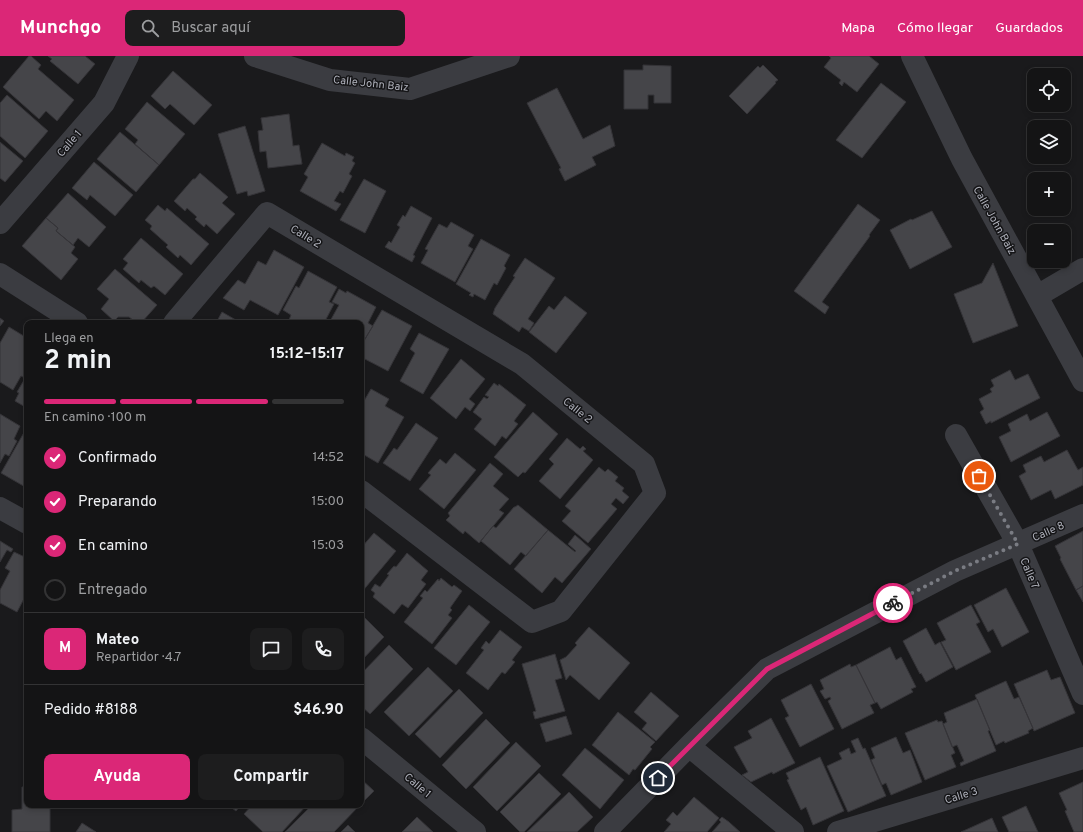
<!DOCTYPE html>
<html lang="es">
<head>
<meta charset="utf-8">
<style>
  :root { --surface:#141415; --page:#1d1d1e; --text:#f1f3f6; --muted:#9d9ea0; --line:#333334; --accent:#db2777 }
  body { margin:0; font-family:Overpass,sans-serif; background:var(--page); color:var(--text); height:100vh; display:flex; flex-direction:column; font-size:15px; white-space:nowrap }
  * { box-sizing:border-box; margin:0 }
  p { font-size:13px; color:var(--muted) }
  .icon { flex:none; width:22px; height:22px; fill:none; stroke:currentColor; stroke-width:2; stroke-linecap:round; stroke-linejoin:round }
  .map { position:relative; flex:1; overflow:hidden }
  .panel { position:absolute; left:24px; top:264px; width:340px; height:488px; display:flex; flex-direction:column; background:var(--surface); border-radius:8px; box-shadow:0 2px 6px #0003,0 0 0 1px var(--line) }
  .panel>* { flex:none }
  .tools { position:absolute; left:1027px; top:12px; display:grid; gap:8px }
  .tools a { display:grid; place-items:center; width:44px; height:44px; border-radius:8px; background:var(--surface); box-shadow:0 2px 6px #0003,0 0 0 1px var(--line); font-size:20px }
  .pin { position:absolute; display:grid; place-items:center; width:34px; height:34px; color:#fff; margin:-17px; border:2px solid #fff; border-radius:50%; box-shadow:0 1px 4px #0007 }
  .courier { position:absolute; display:grid; place-items:center; width:40px; height:40px; margin:-20px; border:3px solid #db2777; border-radius:50%; background:#fff; color:#222; box-shadow:0 1px 5px #0007 }
  .headline em { font-style:normal; font-weight:700 }
  .headline div { display:flex; flex-direction:column-reverse }
  .headline { display:flex; align-items:center; justify-content:space-between; height:68px; padding:0 20px }
  h1 { font-size:26px; font-weight:700; line-height:30px }
  .bar { display:grid; grid-template-columns:repeat(4,1fr); gap:6px 4px; align-content:center; height:48px; padding:0 20px }
  .bar i { height:5px; border-radius:3px; background:var(--line) }
  .bar .active { background:var(--accent) }
  .bar p { grid-column:span 4 }
  .line { display:flex; align-items:center; gap:10px; padding:0 20px; border-top:1px solid var(--line) }
  .line div { flex:1 }
  .round { display:grid; place-items:center; flex:none; width:42px; height:42px; border-radius:8px; background:var(--page) }
  ol { padding:0 20px; list-style:none }
  li { display:flex; align-items:center; gap:12px; height:44px }
  li p { margin-inline-start:auto }
  li .icon { padding:4px; border-radius:50%; background:var(--accent); color:#fff; stroke-width:4 }
  li:last-child { color:var(--muted) }
  li i { width:22px; height:22px; border:2px solid var(--line); border-radius:50% }
  .action { display:flex; gap:8px; margin-top:auto; padding:8px 20px }
  .action a { flex:1; height:46px; border-radius:8px; background:var(--accent); color:#fff; font-size:16px; font-weight:700; line-height:46px; text-align:center }
  .action a+a { background:var(--page); color:var(--text) }
  header { display:flex; align-items:center; gap:24px; box-sizing:border-box; height:56px; padding:0 20px; background:var(--accent); color:#fff }
  header strong { font-size:19px }
  nav { display:flex; gap:22px; margin-inline-start:auto; font-size:14px }
  .search { width:280px; height:36px; background:var(--page); display:flex; align-items:center; gap:10px; box-sizing:border-box; padding:0 14px; border-radius:8px; color:var(--muted); font-size:15px }
  .map>svg:first-child { display:block }
</style>
</head>
<body>
<header>
<strong>Munchgo</strong>
<div class="search"><svg class="icon" aria-label="search" viewBox="0 0 24 24"><circle cx="10" cy="10" r="6"/><path d="M15 15l6 6"/></svg>Buscar aquí</div>
<nav><a>Mapa</a><a>Cómo llegar</a><a>Guardados</a></nav>
</header>
<div class="map">
<svg width="1083" height="776" viewBox="0 0 1083 776">
  <rect width="100%" height="100%" fill="#1a1a1c"/>
  <!-- building -->
  <path fill="#454549" stroke="#353438" d="M29 0H31L41 9 38 13 74 44 57 65 46 55 39 63 3 31Z
    M48 0H85L95 8 78 28 50 5 52 3Z
    M829 0H869L879 8 857 36 844 26 842 30 839 27 841 24 824 11 831 2Z
    M643 9 671 10V47H654V39H648V53H624V14H643Z
    M763 9 778 24 775 26 776 27 747 58 729 40 758 10 760 12Z
    M173 15 212 49 194 69 170 48 165 53 151 40Z
    M881 27 906 46 862 102 836 84Z
    M557 32 583 83 610 69 615 90 592 101 596 109 565 125 559 113 561 112 527 47Z
    M7 39 48 75 25 102 0 80V47Z
    M147 46 185 78 159 109 135 88 138 84 125 73Z
    M289 58 293 90 299 89 302 108 268 112 266 95 260 96 258 75 263 74 261 62Z
    M245 70 265 135 248 140 247 135 237 138 218 78Z
    M120 76 159 109 136 136 97 103Z
    M0 86 23 105 5 126 0 122Z
    M322 87 345 100 346 97 354 101 352 105 355 107 349 118 352 120 343 137 340 135 334 145 341 148 336 155 300 135 308 121 304 118Z
    M94 106 133 139 115 160 90 139 87 144 72 132Z
    M200 117 228 141 222 147 235 158 217 178 206 168 204 171 195 163 197 161 187 152 185 155 174 145 193 123H195Z
    M364 123 386 135 365 177 340 164Z
    M68 137 106 171 89 191 78 182 73 189 56 175 58 172 46 162Z
    M858 148 880 164 869 179 870 180 822 246 829 251 825 258 794 235Z
    M158 149 165 155 167 152 209 188 191 209 180 199 178 202 166 191 168 189 150 173 152 170 145 164Z
    M411 150 432 162 413 199 415 200 412 206 385 191 389 185 391 187 400 171 397 169 403 159 405 161Z
    M932 155 952 191 910 213 890 174 911 163 912 164Z
    M46 162 58 172 56 175 75 191 71 197 78 203 61 224 22 190Z
    M451 166 474 179 468 190 473 193 455 226 421 207 428 194 425 193 439 168 447 172Z
    M141 182 183 218 165 239 154 230 151 232 141 224 139 227 123 213 128 207 123 203Z
    M481 183 510 199 504 210 506 212 497 229 494 227 485 244 474 238 473 241 469 239 471 237 456 228Z
    M274 194 304 211 278 259 250 244 244 254 223 242 238 224 245 228 258 205 266 209Z
    M525 202 555 222 528 263 534 267 529 275 522 271 519 276 493 258 495 252 515 221 513 220Z
    M993 207 1018 270 973 287 954 238 982 227Z
    M115 213 157 249 141 267H137L129 261H118L114 265 101 253 109 243 97 233Z
    M308 215 337 231 329 246 334 248 324 267 319 265 318 267H295L289 264 291 259 283 254 296 230 299 232Z
    M339 233 346 237 347 235 376 251 368 267 373 270 363 286 361 284V267H329L339 249 332 246Z
    M565 240 587 257 556 297 529 276 549 250 554 254Z
    M382 254 412 270 388 315 361 301V290Z
    M222 256 241 267H216Z
    M0 262 4 265 0 270Z
    M9 271 27 282V319L25 322 21 320 13 334 0 326V287Z
    M419 277 449 293 423 338 400 325 415 297 410 293Z
    M461 303 485 323 469 343 475 348 470 355 465 351 456 363 430 342Z
    M1010 314 1015 324 1028 318 1040 342 991 367V365L986 368 980 356 984 353 979 343 992 336 990 333 994 330 991 324Z
    M27 319V352L15 345 19 337 17 336Z
    M494 327 498 330 499 328 526 349 514 365 518 368 506 383 502 380 495 390 474 373 482 363 473 356 484 341 487 343 489 341 485 339Z
    M371 333 389 343 385 350 404 361 378 407 361 397V350Z
    M533 356 558 378 525 417 523 416 518 421 494 401Z
    M1047 356 1060 380 1011 406 999 381 1011 375 1008 368 1027 358 1030 365Z
    M0 358 20 370 14 383 17 385 9 400 5 398 0 407Z
    M27 367V432L1 417 26 373 24 372Z
    M416 367 438 382 410 425 383 407 394 392 397 394Z
    M567 382 580 393 583 390 586 393 583 395 593 404 560 443 539 425 554 408 549 403Z
    M1067 394 1078 414 1083 411V429L1055 443 1051 434 1031 444 1019 420 1026 416 1023 409 1041 400 1044 406Z
    M455 397 476 414 444 453 419 433 431 419 428 417 440 403 446 408Z
    M490 407 503 418 493 430 509 443 499 454 504 457 479 487 465 475 463 478 446 464 450 460 448 457Z
    M599 411 605 416 608 413 618 421 615 425 624 432 622 435 629 441 623 448 616 442 611 448 617 453 588 487 562 465 571 455 565 450Z
    M518 449 548 474 526 500 521 496 510 509 481 485 493 470 496 472 514 451H515Z
    M548 474 575 496 576 495 568 488 575 479 591 493 562 527 555 521 542 537 514 513Z
    M1083 475V530L1076 534 1060 503 1061 502 1055 490Z
    M374 477 396 495 361 537V492Z
    M0 485 13 493 11 496 7 494 0 506Z
    M14 496 27 502V537L17 556 0 547V534L10 515 5 512Z
    M407 497 428 515 421 524 426 528 408 552 402 548 394 558 373 541 375 537 371 534 375 528 380 531 389 519 387 518 394 510 396 511Z
    M441 522 452 531 454 529 462 535 450 552 452 554 448 559 452 562 432 588 404 566 423 542 420 540 425 534 427 536 438 523 439 525Z
    M1083 530V546L1076 534Z
    M1006 532 1029 576 1002 591 993 573 988 576 974 549Z
    M469 549 490 566 456 609 434 592Z
    M971 549 980 566 976 568 991 596 956 614 941 586 946 584 937 567Z
    M361 558 384 581 361 605Z
    M589 571 630 607 599 644 570 619 566 624 560 604 566 601 577 589 575 587Z
    M926 572 935 589 940 586 953 611 926 626 921 617 920 618 903 585Z
    M500 574 522 591 512 604 515 606 505 618 502 616 488 634 466 617 484 594 481 592 486 585 489 588Z
    M389 589 413 613 370 658 361 650V618Z
    M890 591 896 604 901 601 916 631 911 633 913 636 881 653 877 646 875 647 856 609Z
    M555 598 562 622 555 624 565 655 535 663 533 656 536 655 522 608Z
    M850 608 851 611 856 609 875 647 870 649 874 657 842 673 828 645 831 643 830 641 825 643 820 635 824 633 820 624Z
    M428 611 453 635 409 680 384 656Z
    M1047 614 1051 624 1060 621 1075 657 1034 675 1014 628Z
    M1006 625 1014 643 1019 641 1033 672 1028 675 1029 677 1005 687 1004 685 996 689 975 639Z
    M811 628 834 673 800 691 785 662 789 660 781 644Z
    M459 633 483 657 440 702 415 678Z
    M651 636 679 660 656 685 642 673 647 667 634 656Z
    M977 643 990 674 988 675 996 695 961 710 960 707 964 705 957 689 952 691 943 668 947 666 944 657Z
    M618 656 655 686 650 691 652 693 635 714 633 713 629 719 592 689Z
    M566 660 572 678 546 686 540 668Z
    M771 662 795 707 773 718 772 716 751 726 742 719 748 716 734 691 752 682 748 675Z
    M486 663 510 687 466 733 442 709Z
    M937 664 938 666 942 665 955 697 951 699 956 711 925 724 905 677Z
    M896 681 903 697 910 694 922 726 891 739 886 727 882 729 871 704 875 702 871 692Z
    M858 682 863 693 865 692 886 740 848 756 827 710 842 703 839 697 849 692 851 698 856 696 851 685Z
    M516 686 541 710 497 755 473 731Z
    M585 692 624 724 600 753 562 719Z
    M820 701 844 755 813 769 806 751 801 754 787 724 789 723 786 717Z
    M539 717 561 738 524 776H520L500 756Z
    M361 723 374 735 361 748Z
    M1083 726V776H1074L1065 755 1067 754 1059 737Z
    M22 731H27V749H50V776H12V754L22 753Z
    M569 736 593 761 577 776H527Z
    M694 741 719 762 707 776H664L671 768 666 764 673 756 677 760Z
    M228 749H241L236 755Z
    M252 749H307L282 776H263L244 758Z
    M312 749H360L334 776H285Z
    M1026 750 1038 776H1009L1002 761Z
    M417 761 433 776H402Z
    M722 761 729 766 740 776H712L721 766 719 764Z
    M992 762 998 776H961Z
    M82 767 96 776H76Z
    M348 769 355 776H341Z"/>
  <g fill="none" stroke-linecap="round" stroke-linejoin="round">
    <!-- minor -->
    <path stroke="#3b3c41" stroke-width="22" d="M255 0 330 24 410 33 509 0
      M912 0 962 103 1083 325
      M0 167 104 47 128 0
      M0 218 77 267
      M1037 240 1083 213
      M174 267 267 157 522 308 644 408 655 437 561 555 532 566 361 435
      M956 379 1018 488 1083 638
      M0 452 27 467
      M361 682 475 776
      M689 690 793 776
      M605 776 689 690 767 613 955 515 1083 459
      M838 776 1083 702"/>
  </g>
  <g fill="none" stroke-linecap="round" stroke-linejoin="round">
    <!-- done -->
    <path stroke="#7a7c83" stroke-width="4" stroke-dasharray="0 7.2" d="M893 547 955 515 1018 488 979 420"/>
    <!-- route -->
    <path stroke="#db2777" stroke-width="5" d="M658 722 767 613 893 547"/>
  </g>
  <g text-anchor="middle" stroke-width="3" stroke-linejoin="round" paint-order="stroke">
    <!-- street labels -->
    <g font-size="11" fill="#aeb0ba" stroke="#151517">
      <text transform="translate(371 27) rotate(6)" y="4">Calle John Baiz</text>
      <text transform="translate(69 87) rotate(-49)" y="4">Calle 1</text>
      <text transform="translate(995 164) rotate(61)" y="4">Calle John Baiz</text>
      <text transform="translate(306 180) rotate(31)" y="4">Calle 2</text>
      <text transform="translate(578 354) rotate(39)" y="4">Calle 2</text>
      <text transform="translate(1048 475) rotate(-24)" y="4">Calle 8</text>
      <text transform="translate(1030 517) rotate(67)" y="4">Calle 7</text>
      <text transform="translate(418 729) rotate(40)" y="4">Calle 1</text>
      <text transform="translate(961 739) rotate(-17)" y="4">Calle 3</text>
    </g>
  </g>
</svg>
<div class="tools">
<a><svg class="icon" aria-label="locate" viewBox="0 0 24 24"><circle cx="12" cy="12" r="6"/><path d="M12 2v4M12 18v4M2 12h4M18 12h4"/></svg></a>
<a><svg class="icon" aria-label="layers" viewBox="0 0 24 24"><path d="M12 4l9 5-9 5-9-5zM3 14l9 5 9-5"/></svg></a>
<a>+</a>
<a>−</a>
</div>
<div class="pin" style="left:979px;top:420px;background:#ea580c"><svg class="icon" aria-label="bag" viewBox="0 0 24 24"><path d="M5 8h14l-1 12H6zM9 8a3 3 0 0 1 6 0"/></svg></div>
<div class="pin" style="left:658px;top:722px;background:#1f2937"><svg class="icon" aria-label="home" viewBox="0 0 24 24"><path d="M3 11l9-7 9 7M6 9v11h12V9"/></svg></div>
<div class="courier" style="left:893px;top:547px"><svg class="icon" aria-label="bike" viewBox="0 0 24 24"><circle cx="6" cy="16" r="4"/><circle cx="18" cy="16" r="4"/><path d="M6 16l4-8h5l3 8M10 8l3 8H6M13 5h3"/></svg></div>
<section class="panel">
<div class="headline"><div><h1>2 min</h1><p>Llega en</p></div><em>15:12–15:17</em></div>
<div class="bar"><i class="active"></i><i class="active"></i><i class="active"></i><i></i><p>En camino · 100 m</p></div>
<ol>
<li><svg class="icon" aria-label="check" viewBox="0 0 24 24"><path d="M5 12l5 5 9-10"/></svg>Confirmado<p>14:52</p></li>
<li><svg class="icon" aria-label="check" viewBox="0 0 24 24"><path d="M5 12l5 5 9-10"/></svg>Preparando<p>15:00</p></li>
<li><svg class="icon" aria-label="check" viewBox="0 0 24 24"><path d="M5 12l5 5 9-10"/></svg>En camino<p>15:03</p></li>
<li><i></i>Entregado</li>
</ol>
<div class="line" style="height:72px"><b class="round" style="background:var(--accent);color:#fff">M</b><div><b>Mateo</b><p>Repartidor · 4.7</p></div><a class="round"><svg class="icon" aria-label="chat" viewBox="0 0 24 24"><path d="M4 5h16v11H9l-5 4z"/></svg></a><a class="round"><svg class="icon" aria-label="phone" viewBox="0 0 24 24"><path d="M5 4h4l2 5-3 2q2 4 5 5l2-3 5 2v4C11 20 4 13 5 4z"/></svg></a></div>
<div class="line" style="height:52px"><div>Pedido #8188</div><b>$46.90</b></div>
<div class="action"><a>Ayuda</a><a>Compartir</a></div>
</section>
</div>
</body>
</html>
